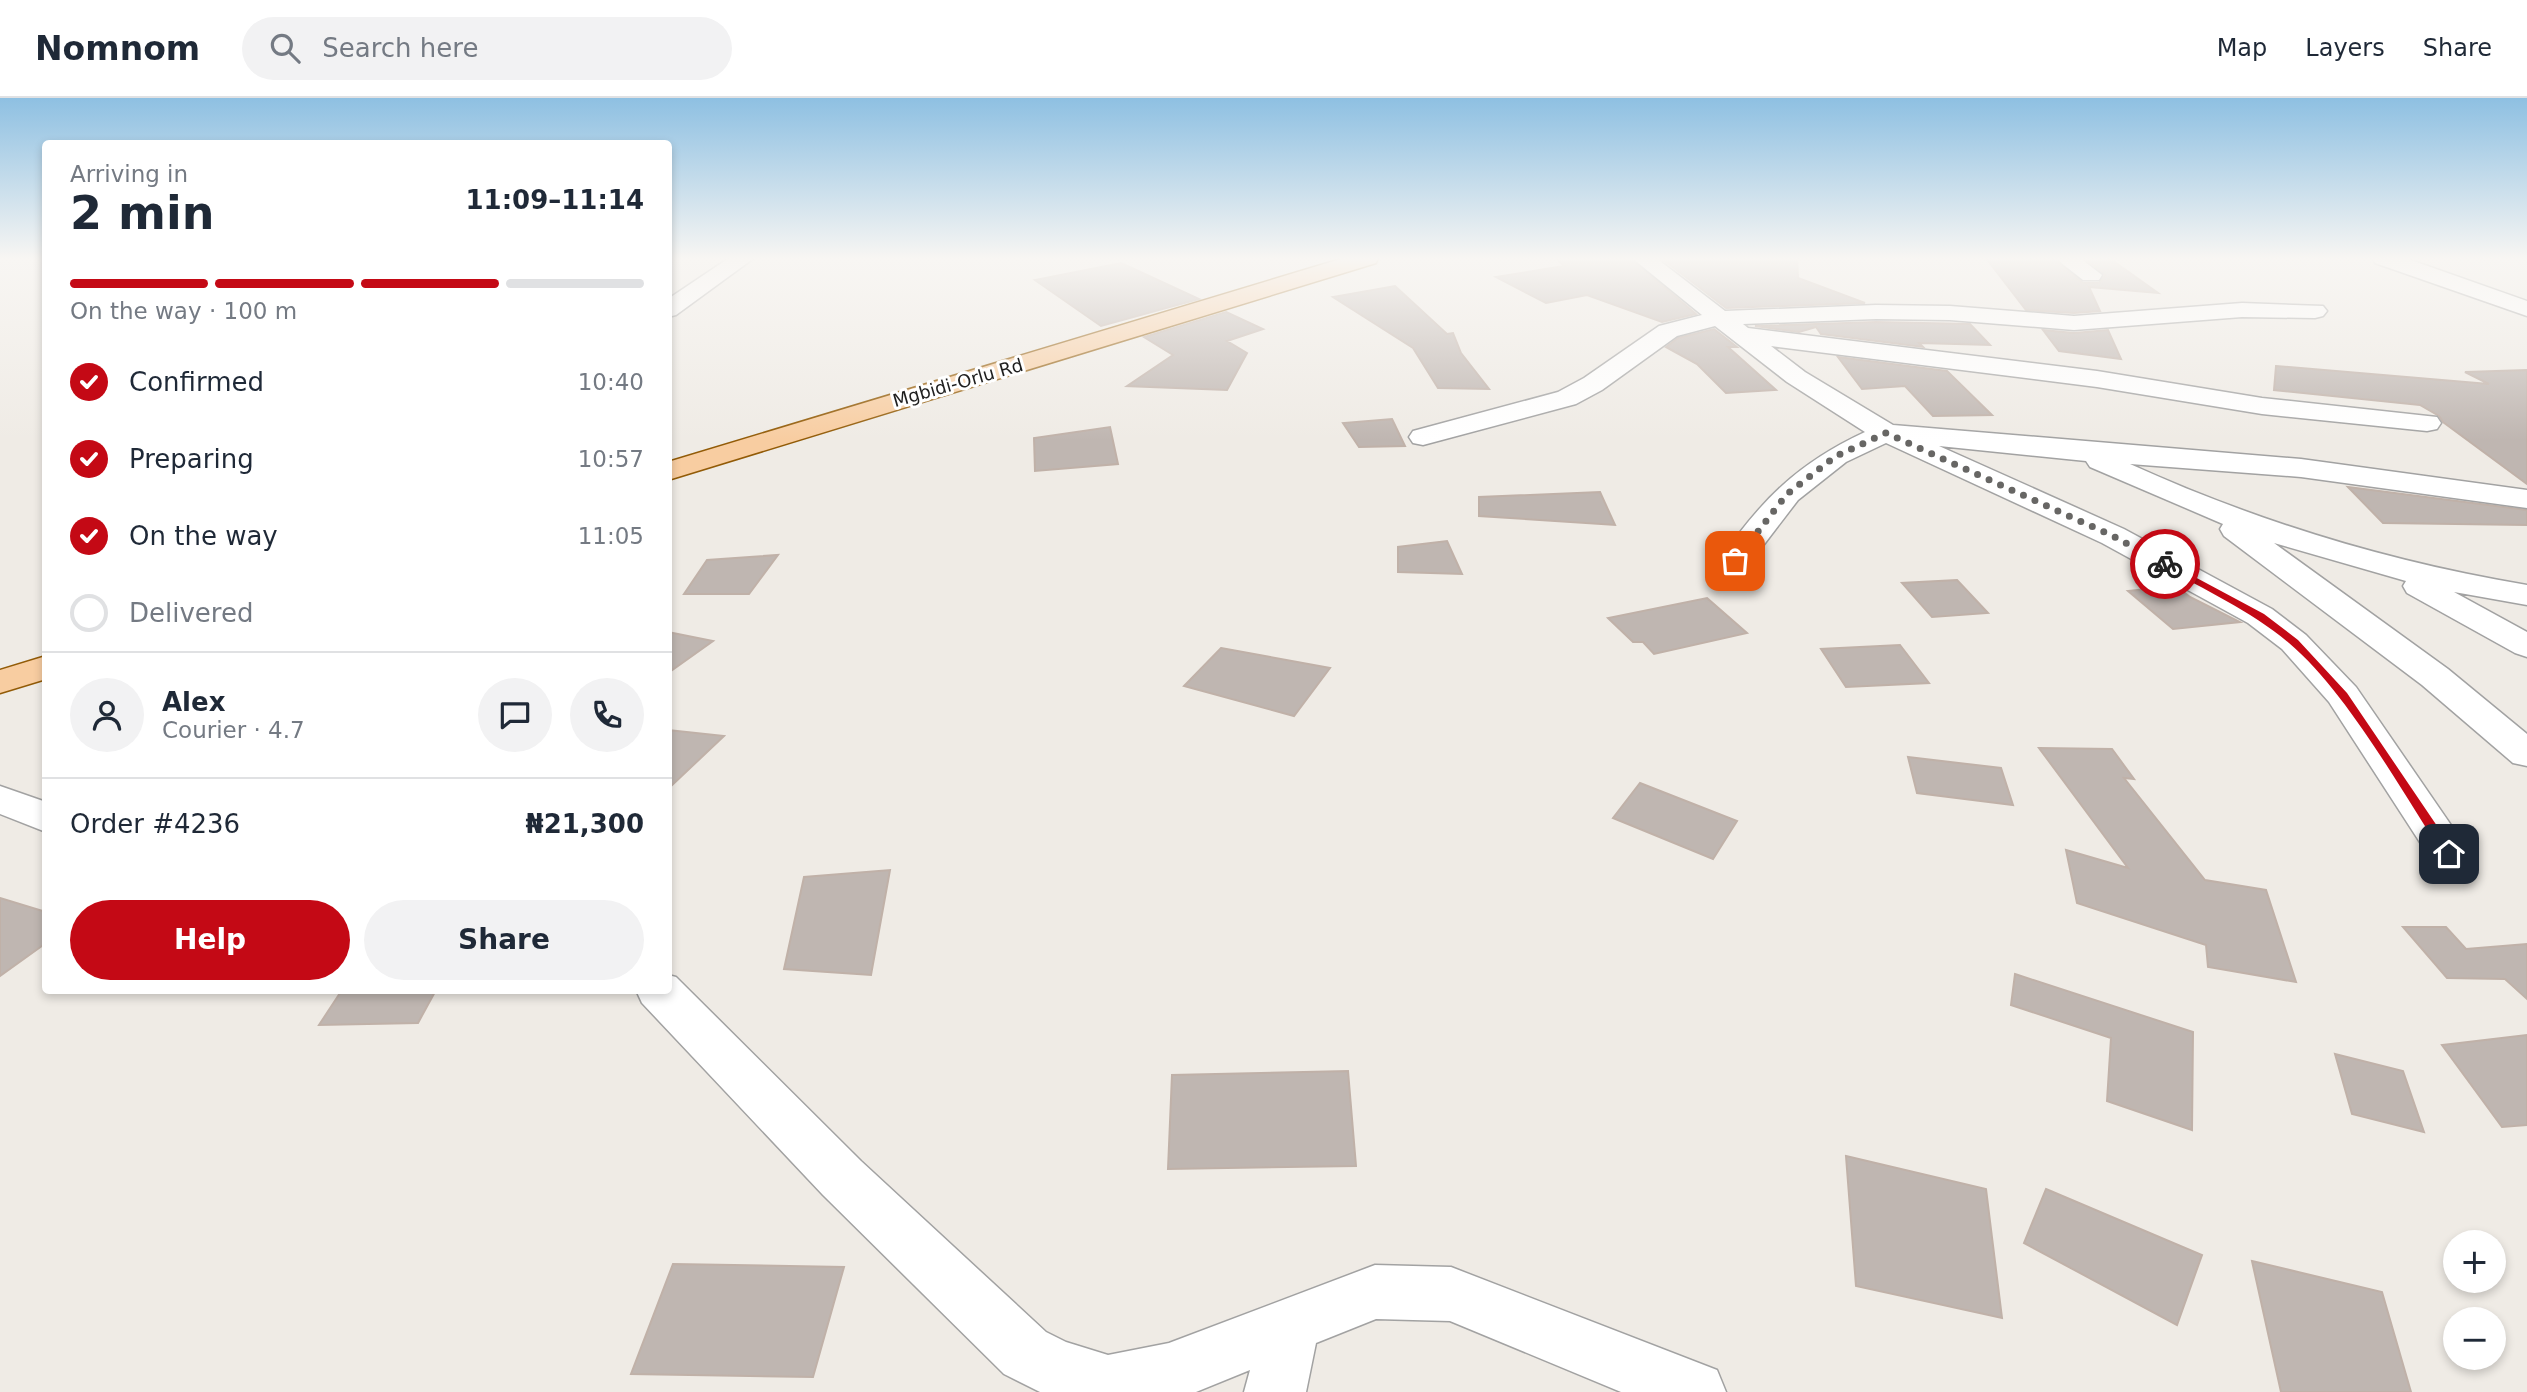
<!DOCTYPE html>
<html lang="en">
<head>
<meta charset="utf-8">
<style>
  :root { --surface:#fff; --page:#f2f2f3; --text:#1f2937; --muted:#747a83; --line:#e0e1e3; --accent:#c40915 }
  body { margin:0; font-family:"DejaVu Sans",sans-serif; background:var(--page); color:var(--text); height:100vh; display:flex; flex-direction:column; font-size:26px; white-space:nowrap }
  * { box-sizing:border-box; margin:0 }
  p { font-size:23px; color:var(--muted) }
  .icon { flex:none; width:38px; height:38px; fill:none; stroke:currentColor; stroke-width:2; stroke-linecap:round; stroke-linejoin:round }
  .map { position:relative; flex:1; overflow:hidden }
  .drawer { position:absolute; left:42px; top:42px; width:630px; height:854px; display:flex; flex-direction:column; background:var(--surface); border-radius:7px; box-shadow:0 4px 10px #0003 }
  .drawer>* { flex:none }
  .buttons { position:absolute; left:2443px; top:1132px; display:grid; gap:14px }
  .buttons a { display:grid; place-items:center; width:63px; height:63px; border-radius:50%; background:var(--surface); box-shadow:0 4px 10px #0003; font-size:35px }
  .pin { position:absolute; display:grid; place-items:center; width:60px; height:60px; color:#fff; margin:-30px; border-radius:14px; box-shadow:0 4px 10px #0006 }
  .courier { position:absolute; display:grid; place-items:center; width:70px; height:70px; margin:-35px; border:5px solid #c40915; border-radius:50%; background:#fff; color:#222; box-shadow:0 2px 9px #0007 }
  .head em { font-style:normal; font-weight:700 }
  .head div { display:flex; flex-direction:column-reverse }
  .head { display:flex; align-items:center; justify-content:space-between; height:119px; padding:0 28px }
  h1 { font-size:46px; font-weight:700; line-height:52px }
  .bar { display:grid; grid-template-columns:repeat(4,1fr); gap:10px 7px; align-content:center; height:84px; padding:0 28px }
  .bar i { height:9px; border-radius:5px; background:var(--line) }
  .bar .active { background:var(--accent) }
  .bar p { grid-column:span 4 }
  .line { display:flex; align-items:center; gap:18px; padding:0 28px; border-top:2px solid var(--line) }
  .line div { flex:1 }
  .round { display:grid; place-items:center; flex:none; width:74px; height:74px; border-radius:37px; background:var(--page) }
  ol { padding:0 28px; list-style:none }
  li { display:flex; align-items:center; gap:21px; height:77px }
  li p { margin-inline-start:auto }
  li .icon { padding:7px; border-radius:50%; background:var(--accent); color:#fff; stroke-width:4 }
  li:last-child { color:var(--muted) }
  li i { width:38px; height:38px; border:4px solid var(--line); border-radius:50% }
  .button { display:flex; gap:14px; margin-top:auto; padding:14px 28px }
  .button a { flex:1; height:80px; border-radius:42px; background:var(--accent); color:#fff; font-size:28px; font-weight:700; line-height:80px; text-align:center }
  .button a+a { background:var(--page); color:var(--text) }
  header { display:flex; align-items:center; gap:42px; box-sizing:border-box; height:98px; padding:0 35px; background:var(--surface); border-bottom:2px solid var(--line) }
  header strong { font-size:33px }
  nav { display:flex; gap:38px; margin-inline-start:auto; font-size:24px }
  .search { width:490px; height:63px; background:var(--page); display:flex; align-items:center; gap:18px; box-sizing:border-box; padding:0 24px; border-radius:38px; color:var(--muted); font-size:26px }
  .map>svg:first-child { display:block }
</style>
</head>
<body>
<header>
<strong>Nomnom</strong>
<div class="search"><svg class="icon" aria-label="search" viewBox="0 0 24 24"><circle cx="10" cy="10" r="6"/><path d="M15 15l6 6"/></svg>Search here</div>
<nav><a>Map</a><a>Layers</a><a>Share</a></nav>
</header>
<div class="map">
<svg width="2527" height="1294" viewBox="0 0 2527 1294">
  <rect width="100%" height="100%" fill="#efebe5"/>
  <!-- building -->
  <path fill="#bfb6b1" stroke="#c0b1a8" stroke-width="2" d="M1556 160H1630L1696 216 1662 224 1587 197 1546 205 1496 179 1564 168Z
    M1661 160H1797L1798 180 1865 205 1726 210Z
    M1986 160H2053L2083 185H2099L2105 177 2085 160H2109L2158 195 2089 189 2100 213 2074 215 2026 212Z
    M1121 165 1199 201 1101 228 1035 182Z
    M1395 188 1447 236 1453 235 1461 255 1489 291 1438 290 1413 250 1333 199Z
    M1226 214 1263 231 1227 243 1247 255 1227 292 1127 288 1173 257 1144 239Z
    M1876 224 1970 226 1990 247 1919 245 1923 249 1821 236 1816 229 1799 234 1755 228Z
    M1714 231 1737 249H1728L1776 292 1726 295 1697 266 1666 249 1678 240Z
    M2043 232 2074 235 2108 232 2121 261 2059 253Z
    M1838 259 1947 273 1992 317 1933 318 1905 288 1862 291Z
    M2276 268 2489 286 2465 274 2527 272V386L2443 324 2439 318 2420 307 2274 292Z
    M1392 321 1405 348 1359 349 1343 325Z
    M1110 329 1118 366 1035 373 1034 340Z
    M2348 389 2527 412V427L2383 425Z
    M1600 394 1615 427 1479 418V399Z
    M1447 443 1462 476 1398 474V449Z
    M778 457 749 496H684L707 462Z
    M1957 482 1988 515 1932 519 1902 485Z
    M2176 488 2190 499 2240 524 2173 531 2128 493Z
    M1707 500 1747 535 1654 556 1643 544H1633L1608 520Z
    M668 534 713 543 668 575Z
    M1900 547 1929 585 1846 589 1821 551Z
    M1221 550 1330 570 1294 618 1184 588Z
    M668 632 724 638 668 691Z
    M2039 650 2112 651 2134 681 2124 680 2205 782 2266 792 2296 884 2208 869 2206 847 2077 805 2066 752 2128 770Z
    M1908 659 2001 670 2013 707 1917 695Z
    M1640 685 1737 723 1713 761 1613 720Z
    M890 772 871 877 784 871 804 779Z
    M0 800 46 814V845L0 878Z
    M2403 829H2446L2466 851 2527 846V901L2505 881 2447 880Z
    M2015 876 2193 934 2192 1032 2107 1003 2111 940 2011 907Z
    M342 892H436L418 925 319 927Z
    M2527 937V1027L2502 1029 2442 947Z
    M2335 956 2403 973 2424 1034 2352 1016Z
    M1348 973 1356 1068 1168 1071 1172 977Z
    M1846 1058 1986 1091 2002 1220 1856 1188Z
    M2046 1091 2202 1157 2177 1227 2024 1145Z
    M2252 1163 2382 1194 2411 1294H2281Z
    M673 1166 844 1169 813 1279 631 1276Z"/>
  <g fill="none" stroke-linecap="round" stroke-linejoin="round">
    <defs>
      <path id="minor" d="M729 160H754L676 217 668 219V201Z
        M1632 160H1656L1725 213 1876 207 1950 208 2074 218 2242 205 2323 208 2327 213 2323 218 2315 220 2242 219 2074 232 1950 222 1876 221 1743 226 1748 230 2097 273 2262 300 2437 319 2441 325 2437 331 2427 333 2262 316 2097 289 1771 248 1805 274 1893 327 2301 361 2527 392V410L2301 379 2130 366C2258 424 2389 464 2527 487V507L2454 494 2527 534V559L2515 555 2407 495 2403 488 2406 483 2274 445 2448 571 2527 636V668L2513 665 2422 587 2224 438 2220 431 2223 426 2090 369 2086 363 1939 348 2124 431 2272 511 2306 537 2356 589 2464 746 2470 756 2464 766 2449 771 2434 766 2329 604 2282 551 2248 525 2102 445 1886 345 1846 364 1798 402 1746 470 1735 473 1724 470 1719 463C1761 402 1798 365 1865 334L1787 284 1715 228 1677 238 1602 292 1576 306 1423 347 1413 345 1409 339 1413 333 1558 294 1584 280 1659 228 1702 217Z
        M2055 160H2080L2102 177 2099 182H2083Z
        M2373 160H2405L2527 203V218L2375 165Z
        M0 688 46 704V734L0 716Z
        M668 877 676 879 861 1063 1046 1234 1066 1244 1108 1257 1169 1245 1375 1167 1451 1169 1717 1272 1726 1294H1621L1450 1223 1376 1221 1316 1245 1306 1294H1244L1250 1272 1196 1294H1040L1004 1276 823 1097 642 905 636 892H668Z"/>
      <path id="major" d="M1344 160H1378L1376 165 668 382V364Z
        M46 558V581L0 595V572Z"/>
    </defs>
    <!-- minor casing -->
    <use href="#minor" stroke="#a2a2a2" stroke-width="3"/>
    <!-- major casing -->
    <use href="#major" stroke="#925b07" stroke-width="3"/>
    <!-- minor -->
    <use href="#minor" fill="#fff" fill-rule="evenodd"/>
    <!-- major -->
    <use href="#major" fill="#f8cda1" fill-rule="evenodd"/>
  </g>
  <!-- sky -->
  <linearGradient id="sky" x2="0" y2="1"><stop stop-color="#8ec0e2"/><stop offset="0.47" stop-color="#f8f6f3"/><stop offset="1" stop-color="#f8f6f3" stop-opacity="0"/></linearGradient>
  <rect width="2527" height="342" fill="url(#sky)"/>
  <!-- route -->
  <path fill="#c40915" d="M2165 463 2264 516 2298 542 2347 595 2454 753V759H2445C2401 693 2348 595 2289 545 2251 513 2205 492 2162 468Z"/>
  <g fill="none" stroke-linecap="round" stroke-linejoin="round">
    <!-- done -->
    <path stroke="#676664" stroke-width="7" stroke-dasharray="0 12.6" d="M1735 463 1787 396 1836 358 1886 335 2113 438 2165 466"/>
  </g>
  <g text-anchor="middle" stroke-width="6" stroke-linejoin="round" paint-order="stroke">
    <!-- far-street labels -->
    <g font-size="18" fill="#1e1e1e" stroke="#fff">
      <text transform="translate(958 285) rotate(-16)" y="6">Mgbidi-Orlu Rd</text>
    </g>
  </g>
</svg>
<div class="buttons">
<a>+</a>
<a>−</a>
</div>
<div class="pin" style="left:1735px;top:463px;background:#ea580c"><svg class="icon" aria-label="bag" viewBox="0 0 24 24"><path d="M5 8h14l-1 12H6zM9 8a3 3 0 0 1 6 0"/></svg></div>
<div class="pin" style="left:2449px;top:756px;background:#1f2937"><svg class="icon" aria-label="home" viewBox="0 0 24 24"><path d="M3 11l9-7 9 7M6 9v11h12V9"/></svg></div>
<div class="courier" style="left:2165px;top:466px"><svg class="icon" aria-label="bike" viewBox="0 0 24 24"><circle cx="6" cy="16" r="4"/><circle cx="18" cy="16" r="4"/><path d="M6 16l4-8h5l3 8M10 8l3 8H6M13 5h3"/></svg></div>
<section class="drawer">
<div class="head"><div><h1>2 min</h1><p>Arriving in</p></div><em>11:09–11:14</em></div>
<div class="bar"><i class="active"></i><i class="active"></i><i class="active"></i><i></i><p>On the way · 100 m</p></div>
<ol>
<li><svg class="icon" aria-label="check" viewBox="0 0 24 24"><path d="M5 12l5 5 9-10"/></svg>Confirmed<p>10:40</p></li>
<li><svg class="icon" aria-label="check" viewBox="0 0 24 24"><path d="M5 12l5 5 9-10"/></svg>Preparing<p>10:57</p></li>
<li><svg class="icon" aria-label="check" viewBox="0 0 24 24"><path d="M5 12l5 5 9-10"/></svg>On the way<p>11:05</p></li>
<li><i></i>Delivered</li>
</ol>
<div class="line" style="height:126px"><a class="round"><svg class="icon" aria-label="person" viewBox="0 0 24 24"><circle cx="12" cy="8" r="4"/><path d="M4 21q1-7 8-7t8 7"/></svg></a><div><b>Alex</b><p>Courier · 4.7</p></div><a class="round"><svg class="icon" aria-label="chat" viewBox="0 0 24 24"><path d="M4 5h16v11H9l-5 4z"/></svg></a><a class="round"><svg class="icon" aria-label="phone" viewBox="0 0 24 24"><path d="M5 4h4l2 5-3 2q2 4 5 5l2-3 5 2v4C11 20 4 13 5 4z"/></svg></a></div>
<div class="line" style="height:91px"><div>Order #4236</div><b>₦21,300</b></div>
<div class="button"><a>Help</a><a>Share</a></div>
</section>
</div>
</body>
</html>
